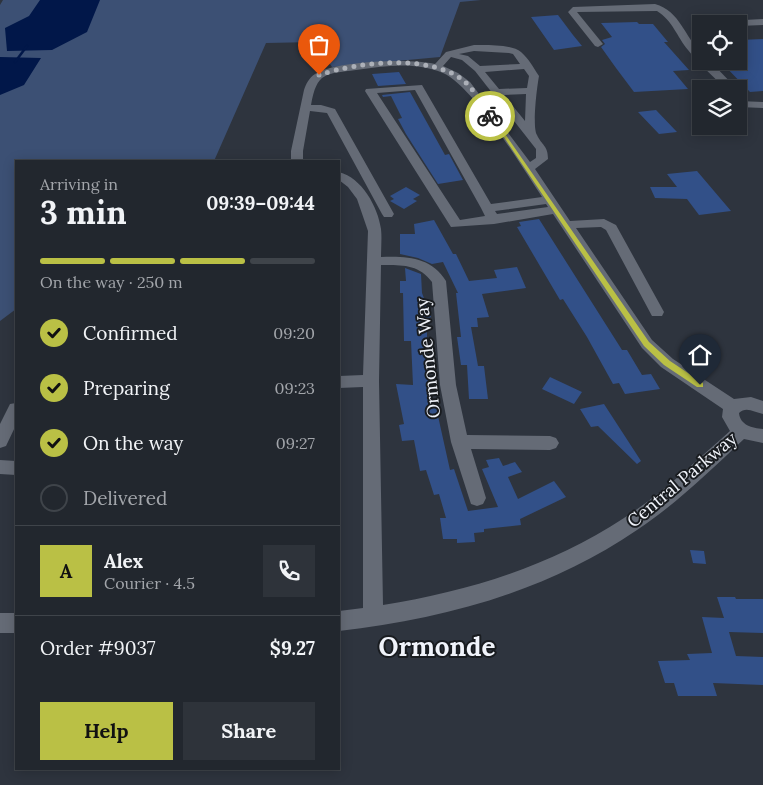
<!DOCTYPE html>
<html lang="en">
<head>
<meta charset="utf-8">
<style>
  :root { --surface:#22272e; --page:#2e333a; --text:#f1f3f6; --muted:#a2a5aa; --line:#3f444a; --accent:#bac045 }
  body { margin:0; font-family:Lora,serif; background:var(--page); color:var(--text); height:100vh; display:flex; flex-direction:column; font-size:19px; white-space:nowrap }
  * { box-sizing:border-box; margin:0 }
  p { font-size:16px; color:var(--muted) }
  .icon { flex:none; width:28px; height:28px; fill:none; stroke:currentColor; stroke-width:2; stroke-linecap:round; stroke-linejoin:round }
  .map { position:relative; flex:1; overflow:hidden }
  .details { position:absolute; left:15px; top:160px; width:325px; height:610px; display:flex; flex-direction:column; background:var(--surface); border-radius:0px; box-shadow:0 2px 12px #0003,0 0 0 1px var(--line) }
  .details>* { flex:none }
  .fabs { position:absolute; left:692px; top:15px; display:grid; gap:10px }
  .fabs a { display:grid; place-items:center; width:55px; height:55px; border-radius:0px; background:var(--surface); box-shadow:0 2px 12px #0003,0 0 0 1px var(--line); font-size:25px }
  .pin { position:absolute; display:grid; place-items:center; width:42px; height:42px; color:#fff; margin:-51px -21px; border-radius:50% 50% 50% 0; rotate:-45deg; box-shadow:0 0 5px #0007 }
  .pin .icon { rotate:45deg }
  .courier { position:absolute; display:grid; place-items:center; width:50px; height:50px; margin:-25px; border:4px solid #bac045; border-radius:50%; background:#fff; color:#222; box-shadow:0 1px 6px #0007 }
  .headline em { font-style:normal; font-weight:700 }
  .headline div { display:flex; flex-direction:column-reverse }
  .headline { display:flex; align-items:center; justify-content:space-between; height:85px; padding:0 25px }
  h1 { font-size:32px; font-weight:700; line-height:38px }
  .bar { display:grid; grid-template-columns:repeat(4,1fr); gap:8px 5px; align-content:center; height:60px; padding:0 25px }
  .bar i { height:6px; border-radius:4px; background:var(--line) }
  .bar .selected { background:var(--accent) }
  .bar p { grid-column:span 4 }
  .line { display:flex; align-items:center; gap:12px; padding:0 25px; border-top:1px solid var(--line) }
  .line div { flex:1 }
  .round { display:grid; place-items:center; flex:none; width:52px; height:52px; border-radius:0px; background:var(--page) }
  ol { padding:0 25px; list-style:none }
  li { display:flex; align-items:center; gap:15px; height:55px }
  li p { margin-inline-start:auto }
  li .icon { padding:5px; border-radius:50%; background:var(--accent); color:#111; stroke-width:4 }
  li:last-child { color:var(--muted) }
  li i { width:28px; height:28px; border:2px solid var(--line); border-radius:50% }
  .primary-button { display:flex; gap:10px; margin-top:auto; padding:10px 25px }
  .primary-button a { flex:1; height:58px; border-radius:0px; background:var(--accent); color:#111; font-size:20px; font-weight:700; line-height:58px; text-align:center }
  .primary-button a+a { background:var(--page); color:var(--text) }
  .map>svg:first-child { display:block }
</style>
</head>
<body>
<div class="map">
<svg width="763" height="785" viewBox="0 0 763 785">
  <rect width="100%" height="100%" fill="#2e343e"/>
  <!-- green -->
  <path fill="#3c5074" d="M3 0H481L460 2 440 57 332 67 315 42 266 43 214 161H16V309L0 321V5Z"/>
  <!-- water -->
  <path fill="#011749" d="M40 0H100L87 32 52 50 7 51 5 28 29 16Z
    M0 57 41 58 24 85 0 95Z"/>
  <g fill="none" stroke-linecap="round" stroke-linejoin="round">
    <!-- stream -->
    <path stroke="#011749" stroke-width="2.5" d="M15 62 27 46"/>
  </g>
  <!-- building -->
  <path fill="#325088" d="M558 15 573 35 582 46 554 50 531 17Z
    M637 22 639 24H653L668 42H664L689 70 673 71 688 89 634 92 616 68 601 47 605 44 602 40 612 37 601 23Z
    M763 39V91L750 92 720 61H739V40Z
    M399 72 406 84 378 86 372 74Z
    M410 92 445 155 449 154 463 180 438 184 406 134 398 119 402 118 391 96 383 97 382 95Z
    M656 110 677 132 659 134 638 112Z
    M697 171 731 211 699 215 687 199 655 198 650 187H677L667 174Z
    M406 187 420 195 413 199 417 201 404 209 390 201 394 199 390 196Z
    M539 219 622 350H627L642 375 651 374 660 389 625 394 619 383 613 384 587 337 563 299 560 300 517 227 521 226 519 222Z
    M434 220 453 254H456L469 281 497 278 494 270 517 267 526 288 482 294 489 317 477 318 478 327H471L478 366H484L488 399H469L467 365H461L457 337H461L456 293H458L443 262 432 264 418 258 400 254V234H415L414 224Z
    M405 268 421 274 422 293 431 317 427 318V353L433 407H436L450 470 454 469 468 511 498 507 482 469 489 467 486 460 499 458 503 466 515 462 522 472 508 477 518 499 554 481 566 497 520 519 521 525 484 529V532L474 533 475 542 457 543V539H443L440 518H446L439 494 434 495 426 470 420 471 414 440 402 441 399 425 404 424 396 384 413 385 411 341H404L403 293H400V281H406Z
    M550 377 582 392 574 404 542 389Z
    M604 404 641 461 637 464 598 426 591 427 580 409Z
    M690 550 704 551 706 564 693 563Z
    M717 597H735L736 599H763V633L729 632 736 656 763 657V685L713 683 717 696H678L674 683H665L658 661 690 660 687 654 712 653 702 617 724 618Z"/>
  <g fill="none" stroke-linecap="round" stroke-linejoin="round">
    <!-- minor -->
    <path fill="#656b76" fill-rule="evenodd" d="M655 4C680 11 685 37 701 53V61H710L737 89H726C713 76 699 64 688 50 677 37 673 21 657 11L577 12 603 44 598 47 595 46 568 12 573 7Z
      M763 19V25L739 26V24H721L725 21Z
      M474 45C485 45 512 44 521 52 529 59 533 67 539 76 537 87 532 127 537 135 542 146 548 145 548 159L535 169 570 221 604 219 616 225 664 312 662 316H652L606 230 601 227 576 228 652 340 673 359 734 399 751 397 763 401V414C754 412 746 406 739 413 740 425 752 428 763 429V443L744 439C710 471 676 504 637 530 548 591 444 619 339 631V611L363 608V387L339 388V376L363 375 368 231 357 199 348 187 339 180V172C362 178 378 207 381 229 382 238 381 248 381 257 407 256 431 257 446 281L456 385 467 435 550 436 556 438 559 443 556 448 550 450 471 449 486 498 483 504 477 506 471 504 451 442 440 385 432 282C419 264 401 265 381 265L379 381 383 605C469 591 551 566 624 518 663 493 696 461 730 431L722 417 723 409 661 367 642 348 553 214 494 224 451 227 365 91 366 89 422 85 491 204 542 197C522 167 473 86 443 73 415 61 384 66 356 70 325 74 317 72 311 105H321L335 109 394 214 392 217H384L382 214 327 113 310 111 303 151V161H291V151L304 90C306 84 309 78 315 74 335 61 410 58 435 64L446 52ZM474 51 509 53 513 54 520 64 480 66 468 56 459 54ZM451 57 462 60 475 71 536 149V158L530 162 470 82 458 73 443 66ZM524 69 529 76 527 88 499 89 485 72ZM415 90 481 208 485 216 460 220 377 93ZM526 94 525 121 504 95ZM546 204 548 207 497 214 495 211Z
      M739 101 763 102V108L739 107Z
      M16 403V425L6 446 0 448V424L10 404Z
      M0 460 16 461V475L0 474Z
      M0 613H16V633H0Z"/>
  </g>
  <!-- route -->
  <path fill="#bac045" d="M489 115H492L649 342 670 361 703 383V387H697L664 365 644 346Z"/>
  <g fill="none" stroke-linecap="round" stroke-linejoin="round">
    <!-- done -->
    <path stroke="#acb0b8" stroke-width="5" stroke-dasharray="0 9" d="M319 75C358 62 432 53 465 82 475 91 483 105 490 116"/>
  </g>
  <g text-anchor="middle" stroke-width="4" stroke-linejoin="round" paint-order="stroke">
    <!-- street labels -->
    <g font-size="18" fill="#f0f3fa" stroke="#191c20">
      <text transform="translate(428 358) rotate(-96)" y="6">Ormonde Way</text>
      <text transform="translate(682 480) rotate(-40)" y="6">Central Parkway</text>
    </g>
    <!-- near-district labels -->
    <g font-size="26" font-weight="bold" fill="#f0f3fa" stroke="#191c20">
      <text x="437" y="656">Ormonde</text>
    </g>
  </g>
</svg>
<div class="fabs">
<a><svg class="icon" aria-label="locate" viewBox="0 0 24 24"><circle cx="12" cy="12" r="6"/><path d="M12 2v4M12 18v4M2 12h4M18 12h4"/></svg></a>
<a><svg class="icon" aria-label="layers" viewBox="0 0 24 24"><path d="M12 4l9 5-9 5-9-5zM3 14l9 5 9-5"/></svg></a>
</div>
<div class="pin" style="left:319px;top:75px;background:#ea580c"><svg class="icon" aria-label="bag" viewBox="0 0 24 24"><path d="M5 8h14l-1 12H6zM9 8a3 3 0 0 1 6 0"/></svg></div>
<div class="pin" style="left:700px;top:385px;background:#1f2937"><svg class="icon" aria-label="home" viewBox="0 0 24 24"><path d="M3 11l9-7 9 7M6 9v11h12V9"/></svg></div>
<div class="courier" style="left:490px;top:116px"><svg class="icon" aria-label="bike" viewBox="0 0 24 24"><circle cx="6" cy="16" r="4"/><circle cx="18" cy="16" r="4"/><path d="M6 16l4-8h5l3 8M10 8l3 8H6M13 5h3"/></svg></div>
<section class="details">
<div class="headline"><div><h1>3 min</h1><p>Arriving in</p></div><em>09:39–09:44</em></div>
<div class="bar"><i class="selected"></i><i class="selected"></i><i class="selected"></i><i></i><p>On the way · 250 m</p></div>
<ol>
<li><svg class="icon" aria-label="check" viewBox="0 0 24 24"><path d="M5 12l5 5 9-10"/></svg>Confirmed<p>09:20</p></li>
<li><svg class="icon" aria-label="check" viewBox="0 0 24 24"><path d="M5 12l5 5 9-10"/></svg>Preparing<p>09:23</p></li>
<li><svg class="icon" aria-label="check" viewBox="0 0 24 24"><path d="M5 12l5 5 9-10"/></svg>On the way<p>09:27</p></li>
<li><i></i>Delivered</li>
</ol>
<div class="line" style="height:90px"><b class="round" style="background:var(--accent);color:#111">A</b><div><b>Alex</b><p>Courier · 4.5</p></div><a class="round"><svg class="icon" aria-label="phone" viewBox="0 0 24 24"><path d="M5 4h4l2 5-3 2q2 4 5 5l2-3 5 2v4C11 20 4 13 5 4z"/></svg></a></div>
<div class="line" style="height:65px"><div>Order #9037</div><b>$9.27</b></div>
<div class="primary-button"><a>Help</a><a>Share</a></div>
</section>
</div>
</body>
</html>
